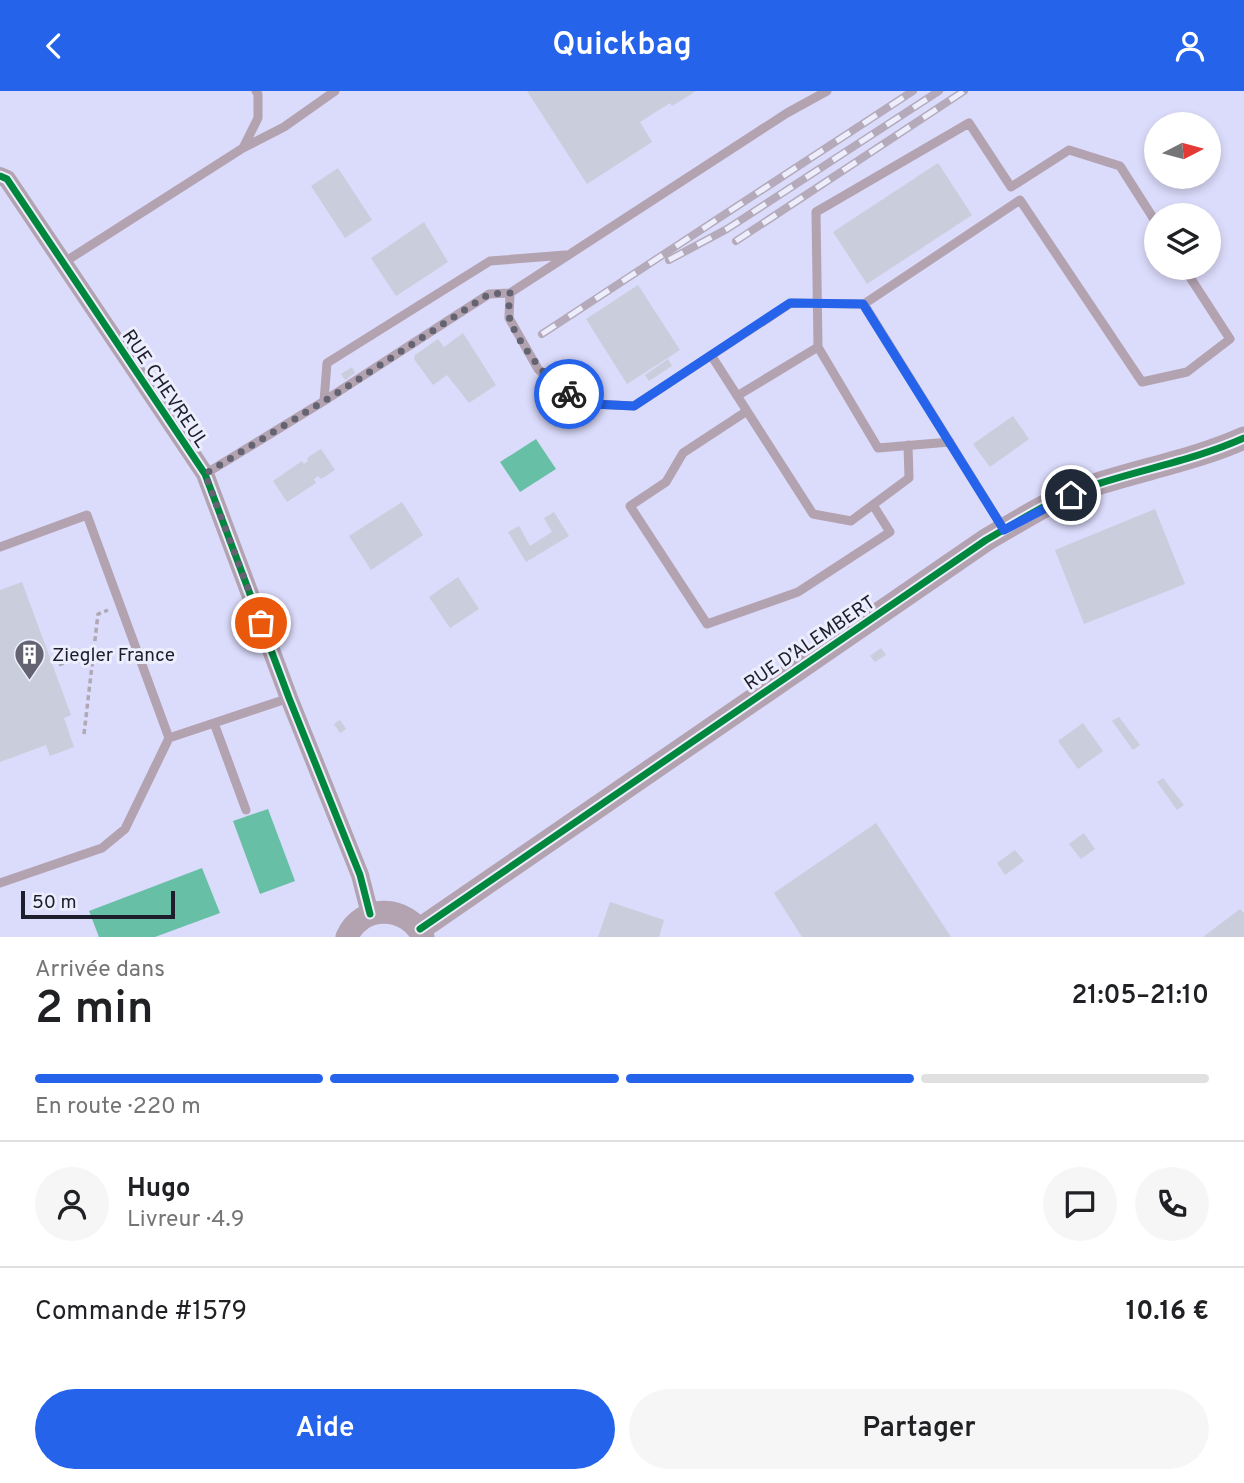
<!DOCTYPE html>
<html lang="fr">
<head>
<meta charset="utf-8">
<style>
  :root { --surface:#fff; --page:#f6f6f6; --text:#202124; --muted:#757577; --line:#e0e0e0; --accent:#2563eb }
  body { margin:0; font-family:Overpass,sans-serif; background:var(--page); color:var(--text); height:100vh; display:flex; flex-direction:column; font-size:26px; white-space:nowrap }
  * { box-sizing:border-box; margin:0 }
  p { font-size:23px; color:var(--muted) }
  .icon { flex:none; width:38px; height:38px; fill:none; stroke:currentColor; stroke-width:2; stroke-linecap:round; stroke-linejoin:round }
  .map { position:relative; height:846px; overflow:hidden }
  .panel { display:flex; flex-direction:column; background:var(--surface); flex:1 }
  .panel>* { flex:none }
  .needle { width:46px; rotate:84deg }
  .buttons { position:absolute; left:1144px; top:21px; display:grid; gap:14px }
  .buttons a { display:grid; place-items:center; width:77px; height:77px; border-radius:50%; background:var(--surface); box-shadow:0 4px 10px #0003; font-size:35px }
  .scale { position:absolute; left:21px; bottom:18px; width:154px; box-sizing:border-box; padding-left:7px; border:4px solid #1d1d2b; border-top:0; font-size:19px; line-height:24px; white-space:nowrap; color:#1d1d2b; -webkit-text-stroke:5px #edeefd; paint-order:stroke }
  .pin { position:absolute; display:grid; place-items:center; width:60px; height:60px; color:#fff; margin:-30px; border:4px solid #fff; border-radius:50%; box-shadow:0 2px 7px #0007 }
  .courier { position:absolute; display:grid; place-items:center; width:70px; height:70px; margin:-35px; border:5px solid #2563eb; border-radius:50%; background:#fff; color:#222; box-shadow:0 2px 9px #0007 }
  .headline em { font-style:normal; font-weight:600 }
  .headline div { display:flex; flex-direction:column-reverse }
  .headline { display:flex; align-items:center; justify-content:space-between; height:119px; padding:0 35px }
  h1 { font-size:46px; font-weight:600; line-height:52px }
  .bar { display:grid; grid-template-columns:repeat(4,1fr); gap:10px 7px; align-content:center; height:84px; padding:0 35px }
  .bar i { height:9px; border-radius:5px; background:var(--line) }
  .bar .selected { background:var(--accent) }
  .bar p { grid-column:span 4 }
  .line { display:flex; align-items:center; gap:18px; padding:0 35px; border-top:2px solid var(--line) }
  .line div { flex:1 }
  .round { display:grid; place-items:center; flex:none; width:74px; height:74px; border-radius:37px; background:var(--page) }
  .button { display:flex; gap:14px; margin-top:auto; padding:14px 35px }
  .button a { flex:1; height:80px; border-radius:42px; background:var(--accent); color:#fff; font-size:28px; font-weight:600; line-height:80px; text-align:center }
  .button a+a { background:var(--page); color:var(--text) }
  header { display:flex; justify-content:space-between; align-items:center; height:91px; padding:0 35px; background:var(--accent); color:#fff; font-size:32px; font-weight:600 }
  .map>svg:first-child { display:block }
</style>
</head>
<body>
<header><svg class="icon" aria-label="back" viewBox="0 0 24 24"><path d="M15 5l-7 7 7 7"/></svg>Quickbag<svg class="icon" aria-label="person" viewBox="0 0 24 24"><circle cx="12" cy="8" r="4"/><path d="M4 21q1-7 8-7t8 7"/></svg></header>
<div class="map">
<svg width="1244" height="846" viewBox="0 0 1244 846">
  <rect width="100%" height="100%" fill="#e6e6f6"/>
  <!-- built -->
  <path fill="#dbdbfb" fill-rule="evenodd" d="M0 0H1244V846H0ZM1157 33H1209V86H1157ZM1157 124H1209V177H1157Z"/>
  <!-- water -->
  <path fill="#67c0a6" d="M536 348 556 378 520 401 500 371Z
    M268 718 295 790 260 803 233 730Z
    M202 777 220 822 155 846H99L89 820Z"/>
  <!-- building -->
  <path fill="#cacddb" d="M527 0H696L672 15 670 12 640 31 652 51 587 93Z
    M938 72 972 124 867 193 833 141Z
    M338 77 372 129 345 147 311 95Z
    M424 131 448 171 396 205 371 167Z
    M638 194 680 259 627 293 586 228Z
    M463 242 496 294 469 312 447 284 433 294 414 268 415 264 438 248 444 256Z
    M668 268 672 275 649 290 645 284Z
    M352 276 355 282 345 289 341 283Z
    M1013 325 1029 348 990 376 973 353Z
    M321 358 335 379 321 388 318 385 314 388 316 392 287 411 273 390 302 370 304 373 308 370 307 367Z
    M402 411 423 444 371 479 349 445Z
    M1155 418 1185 493 1084 533 1055 459Z
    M554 421 569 445 526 471 508 441 519 435 530 455 552 441 544 427Z
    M458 486 479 518 450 537 429 506Z
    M22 491 71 624 64 627 74 656 50 665 46 654 0 671V499Z
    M881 557 886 564 875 571 870 565Z
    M1119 626 1140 654 1133 659 1112 630Z
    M340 629 346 638 340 642 334 633Z
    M1083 632 1103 660 1078 678 1058 650Z
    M1163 687 1184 714 1177 719 1157 691Z
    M876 732 951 846H802L774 802Z
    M1084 742 1095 758 1081 768 1069 753Z
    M1015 759 1024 770 1005 784 997 772Z
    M610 811 664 829 659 846H598Z
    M1240 818 1244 822V846H1203Z"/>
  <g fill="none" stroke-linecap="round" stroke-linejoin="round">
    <!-- path -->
    <path stroke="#b0a8b5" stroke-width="3.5" stroke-dasharray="5 3.5" stroke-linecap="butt" d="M59 574 94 560
      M84 643 98 523 108 519"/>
    <!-- service -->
    <path stroke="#b3a2b0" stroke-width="9" d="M827 0 787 22 510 202 509 227 538 278 561 300 592 313 634 315 791 212 864 213 1003 437
      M243 57 258 27V3L256 0
      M63 172 243 57 284 36 335 0
      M864 213 1020 109 1142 291 1187 281 1230 248 1184 177
      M711 264 813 423 851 430 909 387 908 354
      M737 305 818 256
      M324 310 327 272 490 170 565 164
      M747 320 683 362 666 391 630 415 707 533 798 501 890 441 873 414
      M950 351 878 357 818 256 816 121 969 32 1011 96 1069 59 1120 75 1157 133
      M205 383 324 310 489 203 510 202
      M0 456 87 424 169 647 289 607
      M214 632 246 719
      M0 792 102 757 125 738 169 647"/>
    <!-- minor -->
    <path stroke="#b3a2b0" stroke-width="18" d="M0 85 7 88 205 383 289 607 360 784 370 823"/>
    <!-- tertiary -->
    <path stroke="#b3a2b0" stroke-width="23" d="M420 838 986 449C1019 430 1054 407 1091 395 1142 378 1195 369 1244 347
      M347 846C361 812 408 814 423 846"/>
    <defs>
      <path id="rail" d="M736 150 964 0
        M669 169 727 138 939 0
        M542 243 913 0"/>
    </defs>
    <!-- rail casing -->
    <use href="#rail" stroke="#b4aab9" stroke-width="8"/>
    <!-- rail -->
    <use href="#rail" stroke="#edeefd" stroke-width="5" stroke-dasharray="16" stroke-linecap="butt"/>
    <defs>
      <path id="cycleway" d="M0 85 7 88 205 383 289 607 360 784 370 823
        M420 838 986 449C1019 430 1054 407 1091 395 1142 378 1195 369 1244 347"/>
    </defs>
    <!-- cycleway casing -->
    <use href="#cycleway" stroke="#edeefd" stroke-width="11"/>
    <!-- cycleway -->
    <use href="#cycleway" stroke="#00873e" stroke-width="7"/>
  </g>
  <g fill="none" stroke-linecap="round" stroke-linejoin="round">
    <!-- done -->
    <path stroke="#636372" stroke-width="7" stroke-dasharray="0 12.6" d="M261 532 205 383 342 299 489 203 510 202C510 209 508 217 509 224 511 243 551 296 569 303"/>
    <!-- route -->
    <path stroke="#2563eb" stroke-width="9" d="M569 303 592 313 634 315 790 212 863 213 1004 439 1071 404"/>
  </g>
  <!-- icons -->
  <defs>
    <symbol id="building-pin" viewBox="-11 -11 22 30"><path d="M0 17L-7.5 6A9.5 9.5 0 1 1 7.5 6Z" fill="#636372" stroke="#edeefd"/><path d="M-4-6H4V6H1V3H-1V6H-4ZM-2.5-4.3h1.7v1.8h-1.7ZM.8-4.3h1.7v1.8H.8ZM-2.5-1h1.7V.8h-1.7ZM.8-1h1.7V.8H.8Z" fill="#fff"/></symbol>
  </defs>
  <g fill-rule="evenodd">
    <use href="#building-pin" x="12" y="546" width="35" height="47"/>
  </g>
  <g text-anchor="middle" stroke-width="6" stroke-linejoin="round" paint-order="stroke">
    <!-- street labels -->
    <g font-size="19" fill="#1d1d2b" stroke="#edeefd">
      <text transform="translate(166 297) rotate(56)" y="7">RUE CHEVREUL</text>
      <text transform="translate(809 551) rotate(-34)" y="7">RUE D’ALEMBERT</text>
    </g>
    <!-- poi labels -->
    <g font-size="19" fill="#1d1d2b" stroke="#edeefd" text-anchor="start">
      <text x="52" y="570">Ziegler France</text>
    </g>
  </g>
</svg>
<div class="buttons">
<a><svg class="needle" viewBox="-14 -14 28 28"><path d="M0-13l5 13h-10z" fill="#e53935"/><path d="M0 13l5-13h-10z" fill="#757577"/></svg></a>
<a><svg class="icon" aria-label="layers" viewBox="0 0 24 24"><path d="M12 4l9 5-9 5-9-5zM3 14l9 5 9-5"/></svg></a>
</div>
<div class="scale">50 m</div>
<div class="pin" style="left:261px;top:532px;background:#ea580c"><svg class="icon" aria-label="bag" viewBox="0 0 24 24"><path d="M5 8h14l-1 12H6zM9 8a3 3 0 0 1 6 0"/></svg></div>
<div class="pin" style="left:1071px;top:404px;background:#1f2937"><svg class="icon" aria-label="home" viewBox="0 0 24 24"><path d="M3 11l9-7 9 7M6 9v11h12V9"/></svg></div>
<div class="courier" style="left:569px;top:303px"><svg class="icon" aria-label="bike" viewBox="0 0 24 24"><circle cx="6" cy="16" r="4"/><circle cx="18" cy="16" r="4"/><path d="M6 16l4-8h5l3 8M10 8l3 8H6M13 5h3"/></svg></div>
</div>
<section class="panel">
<div class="headline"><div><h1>2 min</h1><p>Arrivée dans</p></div><em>21:05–21:10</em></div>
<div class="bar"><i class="selected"></i><i class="selected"></i><i class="selected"></i><i></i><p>En route · 220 m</p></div>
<div class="line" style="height:126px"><a class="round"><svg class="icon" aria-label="person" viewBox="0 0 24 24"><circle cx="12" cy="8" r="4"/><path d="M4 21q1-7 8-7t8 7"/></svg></a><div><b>Hugo</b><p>Livreur · 4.9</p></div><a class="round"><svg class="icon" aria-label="chat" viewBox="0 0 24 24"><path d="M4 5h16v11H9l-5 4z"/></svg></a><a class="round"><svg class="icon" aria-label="phone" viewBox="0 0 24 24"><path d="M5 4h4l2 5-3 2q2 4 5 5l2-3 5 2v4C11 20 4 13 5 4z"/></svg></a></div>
<div class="line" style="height:91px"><div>Commande #1579</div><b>10.16 €</b></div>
<div class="button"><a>Aide</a><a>Partager</a></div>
</section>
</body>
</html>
